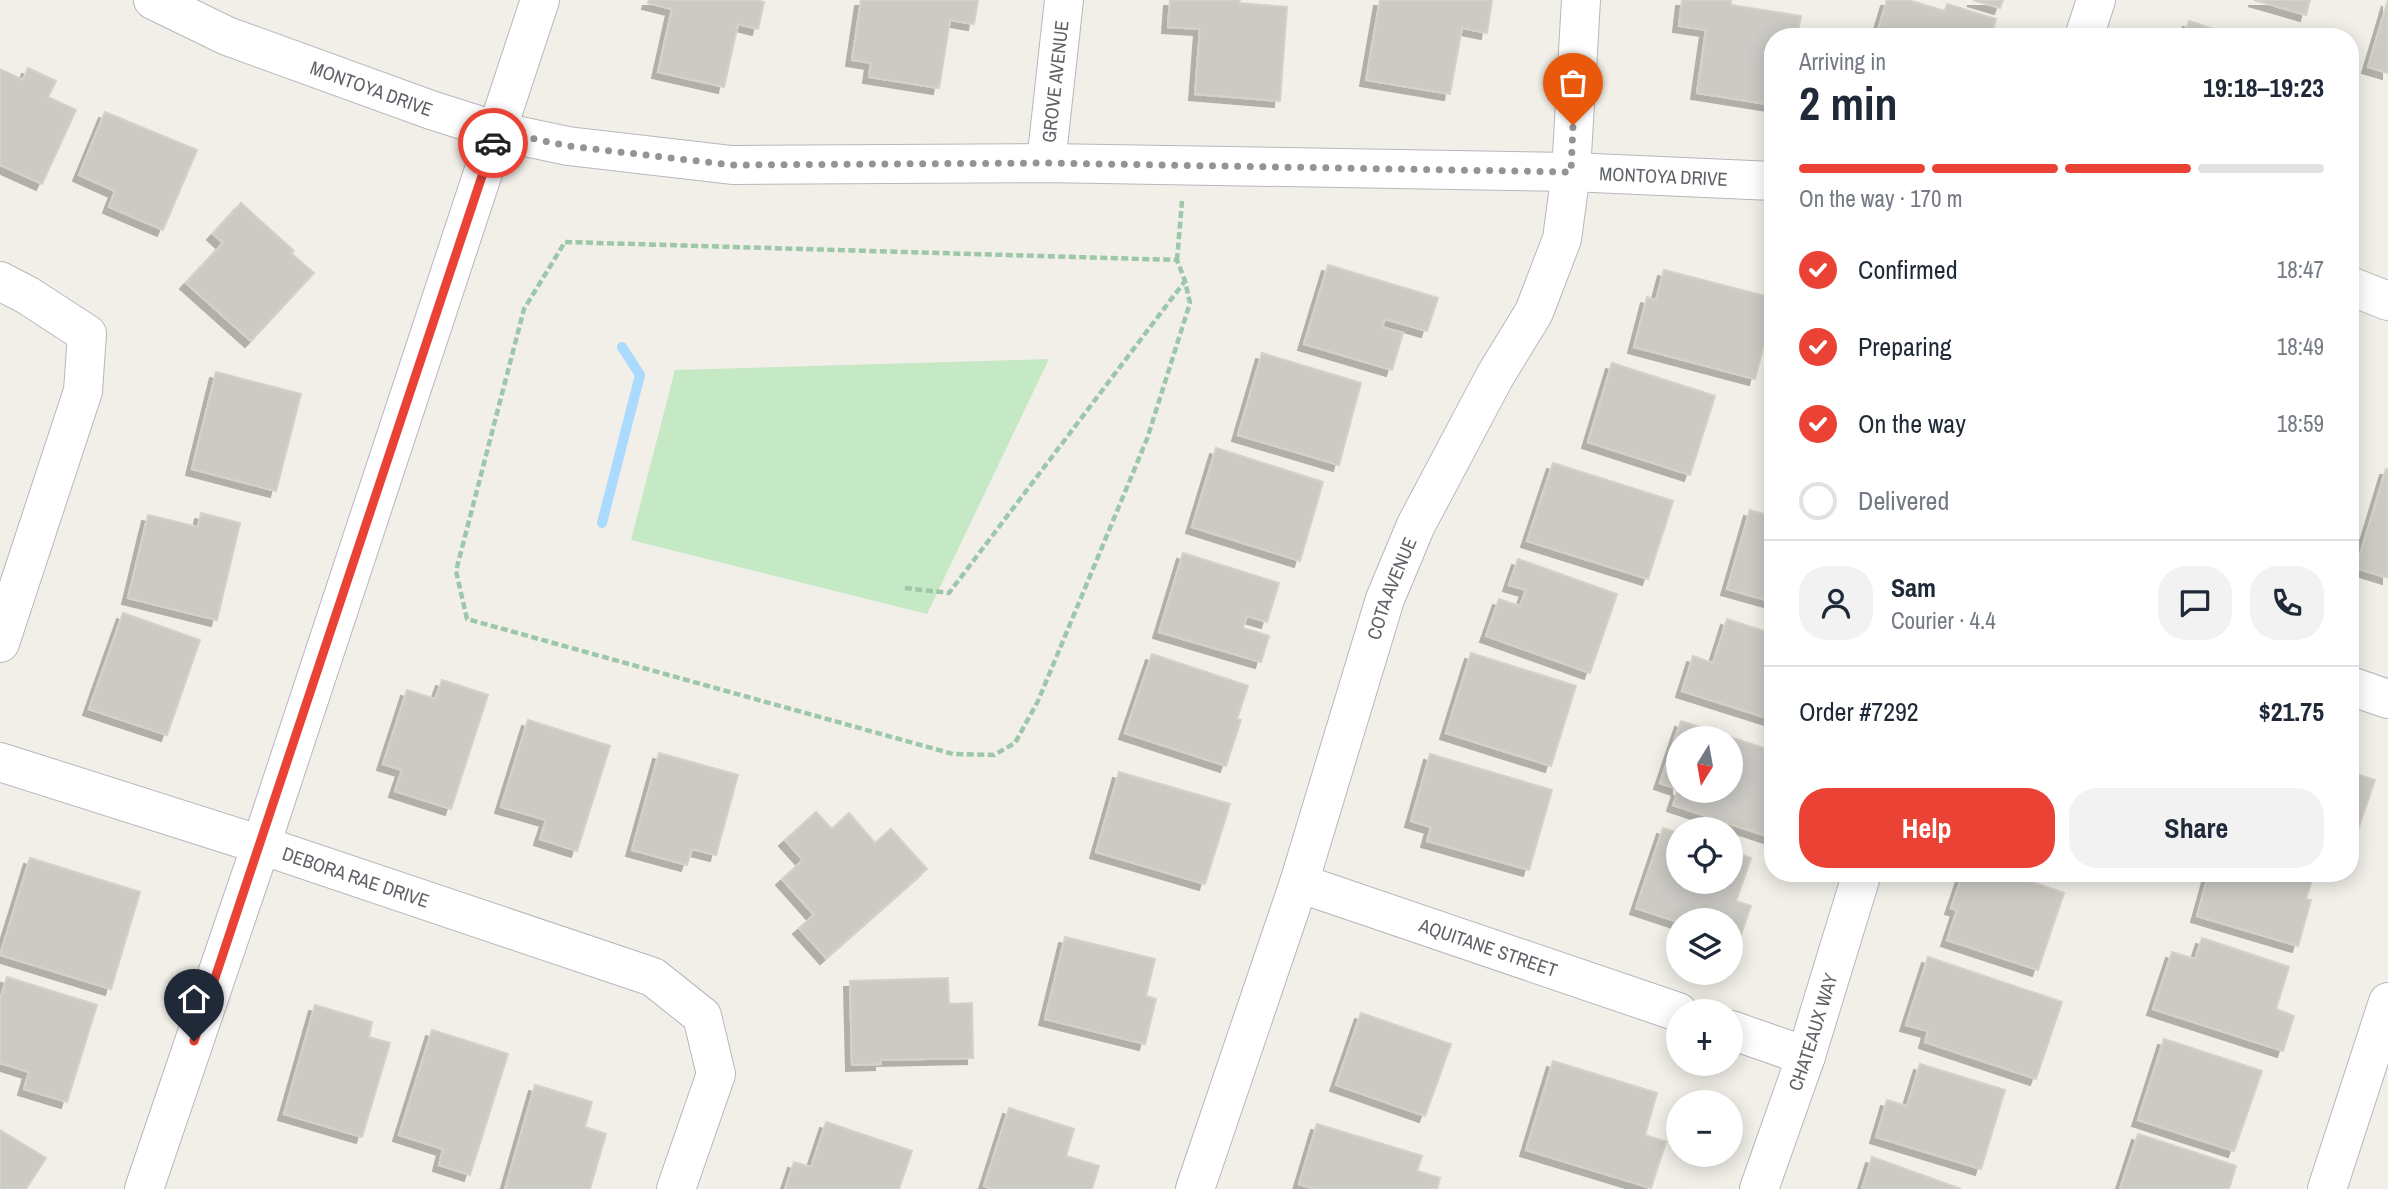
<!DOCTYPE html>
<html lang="en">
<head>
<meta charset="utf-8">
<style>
  :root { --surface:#fff; --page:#f2f2f3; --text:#1f2937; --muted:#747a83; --line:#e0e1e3; --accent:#ea4335 }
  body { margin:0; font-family:"Archivo Narrow",sans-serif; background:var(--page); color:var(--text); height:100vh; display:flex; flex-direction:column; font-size:26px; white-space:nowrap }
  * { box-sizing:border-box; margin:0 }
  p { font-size:23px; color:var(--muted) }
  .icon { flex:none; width:38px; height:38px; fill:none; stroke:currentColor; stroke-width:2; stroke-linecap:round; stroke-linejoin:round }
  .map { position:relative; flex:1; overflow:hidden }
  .details { position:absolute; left:1764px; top:28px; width:595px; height:854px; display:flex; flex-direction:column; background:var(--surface); border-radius:28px; box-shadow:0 4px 18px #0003 }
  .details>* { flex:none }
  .needle { width:46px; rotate:191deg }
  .buttons { position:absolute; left:1666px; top:726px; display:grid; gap:14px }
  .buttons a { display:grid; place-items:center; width:77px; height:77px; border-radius:50%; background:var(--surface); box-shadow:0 4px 18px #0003; font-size:35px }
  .pin { position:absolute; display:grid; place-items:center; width:60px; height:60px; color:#fff; margin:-72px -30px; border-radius:50% 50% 50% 0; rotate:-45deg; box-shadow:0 0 7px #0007 }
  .pin .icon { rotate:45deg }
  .courier { position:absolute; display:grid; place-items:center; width:70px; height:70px; margin:-35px; border:5px solid #ea4335; border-radius:50%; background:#fff; color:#222; box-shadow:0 2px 9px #0007 }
  .summary em { font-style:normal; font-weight:700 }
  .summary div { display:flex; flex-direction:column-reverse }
  .summary { display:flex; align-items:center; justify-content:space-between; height:119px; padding:0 35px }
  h1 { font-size:46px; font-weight:700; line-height:52px }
  .bar { display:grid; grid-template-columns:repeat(4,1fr); gap:10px 7px; align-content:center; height:84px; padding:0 35px }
  .bar i { height:9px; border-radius:5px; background:var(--line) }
  .bar .selected { background:var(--accent) }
  .bar p { grid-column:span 4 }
  .line { display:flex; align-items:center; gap:18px; padding:0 35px; border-top:2px solid var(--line) }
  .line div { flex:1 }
  .round { display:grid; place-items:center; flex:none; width:74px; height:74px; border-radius:28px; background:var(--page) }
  ol { padding:0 35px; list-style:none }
  li { display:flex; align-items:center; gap:21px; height:77px }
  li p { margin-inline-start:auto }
  li .icon { padding:7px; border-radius:50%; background:var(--accent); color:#fff; stroke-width:4 }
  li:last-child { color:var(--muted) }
  li i { width:38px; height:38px; border:4px solid var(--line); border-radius:50% }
  .primary-button { display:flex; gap:14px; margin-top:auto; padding:14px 35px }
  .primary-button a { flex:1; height:80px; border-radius:28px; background:var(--accent); color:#fff; font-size:28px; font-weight:700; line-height:80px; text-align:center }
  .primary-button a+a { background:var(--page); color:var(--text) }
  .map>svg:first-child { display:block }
</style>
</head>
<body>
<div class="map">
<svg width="2388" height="1189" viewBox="0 0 2388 1189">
  <defs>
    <filter id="shadow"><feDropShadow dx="-6" dy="6" stdDeviation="0" flood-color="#0004"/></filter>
  </defs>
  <rect width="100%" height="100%" fill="#f1efe8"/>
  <!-- green -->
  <path fill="#c5e8c5" d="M1049 359 927 614 631 540 675 370Z"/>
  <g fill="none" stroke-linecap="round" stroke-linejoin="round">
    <!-- stream -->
    <path stroke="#aadaff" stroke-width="10" d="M602 523 640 375 622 347"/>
  </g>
  <!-- building -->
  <path fill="#cccac5" stroke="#d6d1c6" stroke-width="2" filter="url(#shadow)" d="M649 0H756L764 2 758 29 738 24 724 87 658 72 672 9 648 3Z
    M861 0H978L974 24 950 20 939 88 869 77 871 63 852 60Z
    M1170 0H1240L1239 3 1287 7 1280 101 1195 94 1200 29 1168 27Z
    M1380 0H1492L1487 33 1462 28 1450 94 1366 80Z
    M1682 0H1731V5L1801 16 1797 37H1773V105L1697 93 1706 30 1679 26Z
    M1887 0H1908L1945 11 1947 4 1996 19 1991 37H1876Z
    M1973 0H2003L2000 8Z
    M2254 0H2310L2306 15Z
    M2388 0V73L2368 67Z
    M2189 21 2237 37H2184Z
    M28 68 56 81 48 97 76 110 42 184 0 165V69L23 80Z
    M105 112 197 150 163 230 109 207 115 191 79 175Z
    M241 203 294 251 291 253 314 273 251 341 186 283 223 243 213 234Z
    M1328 265 1438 298 1427 331 1385 319 1382 327 1403 333 1392 370 1304 344Z
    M1664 270 1773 298V309L1755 379 1634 347 1647 297 1656 300Z
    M1262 353 1361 383 1339 465 1238 435Z
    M1612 363 1715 396 1690 475 1588 442Z
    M216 372 301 394 276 491 192 469Z
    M1216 448 1323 482 1300 561 1192 527Z
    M1553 463 1673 501 1648 579 1527 541Z
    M2386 469H2388V578L2356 568Z
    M1750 510 1773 517V602L1727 589Z
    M201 513 240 523 217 620 128 598 148 515 198 527Z
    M1183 553 1279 583 1267 622 1247 616 1243 628 1269 636 1261 662 1159 632Z
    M1518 559 1617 594 1590 673 1486 636 1499 599 1520 606 1526 590 1509 585Z
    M123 613 200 640 167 735 89 709Z
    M1727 619 1773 634V720L1682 691 1693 656 1713 663Z
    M1471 653 1576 686 1551 766 1446 733Z
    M1152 654 1248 686 1237 719 1241 720 1226 766 1125 733Z
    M442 680 488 695 451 809 395 791 402 770 383 764 407 690 435 699Z
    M528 720 610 746 577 851 540 839 546 820 501 807Z
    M1681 721 1773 751V838L1673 805 1678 790 1731 791V738H1678V789L1660 783Z
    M659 753 738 775 716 855 692 849 687 865 632 850Z
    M1430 754 1552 790 1529 870 1427 841 1431 827 1411 821Z
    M1119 772 1230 804 1205 884 1096 852Z
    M2350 772 2375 780 2350 853Z
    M816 812 832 829 849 813 875 843 891 829 927 869 826 958 799 928 814 915 782 879 803 860 785 840Z
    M1663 828 1678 833V882H1731V851L1751 858 1736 901 1751 906 1738 943 1731 940V920L1678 922 1636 908Z
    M30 858 140 892 111 989 0 955Z
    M1963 873H2005L2064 893 2038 970 1947 940 1957 910 1951 908Z
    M2209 873H2314L2306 899 2311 900 2298 946 2197 916Z
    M1065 937 1155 959 1146 996 1156 999 1145 1044 1045 1019Z
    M2202 938 2289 967 2276 1009 2294 1016 2283 1051 2153 1009 2172 952 2195 959Z
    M1928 957 2062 1002 2036 1079 1925 1042 1928 1031 1906 1025Z
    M7 977 97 1005 67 1102 24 1089 29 1072 0 1063V1000Z
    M948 978 949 1004 972 1003 973 1058 881 1060V1064L852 1065 850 981Z
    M315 1005 372 1022 369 1037 390 1043 362 1137 284 1114Z
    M1361 1013 1451 1044 1425 1116 1336 1085Z
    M432 1030 508 1054 470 1175 439 1165 443 1149 399 1135Z
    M2164 1039 2262 1071 2234 1151 2138 1120Z
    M1553 1061 1657 1093 1645 1135 1666 1142 1651 1188 1526 1150Z
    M1920 1064 2005 1090 1981 1169 1876 1137 1887 1100 1907 1106Z
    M535 1085 592 1102 585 1127 606 1134 590 1189H505Z
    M1009 1108 1074 1129 1066 1156 1099 1166 1092 1189H992L984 1186Z
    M826 1122 912 1151 899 1189H785L794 1162 811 1167Z
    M1317 1124 1422 1156 1417 1171 1440 1178 1437 1189H1315L1299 1184Z
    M0 1130 46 1158 26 1189H0Z
    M2138 1134 2236 1166 2229 1189H2120Z
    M1872 1157 1961 1189H1862Z"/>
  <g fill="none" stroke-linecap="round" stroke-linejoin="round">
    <defs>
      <g id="minor">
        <path id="s1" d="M153 0 227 36 431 110 497 131 568 146 732 165 1046 163 1571 172 1773 181"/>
        <path d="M2084 37 2096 0"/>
        <path id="s2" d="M1046 163 1064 0"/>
        <path d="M0 281 27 295 87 334 83 391 0 643"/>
        <path d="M2350 286 2388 301"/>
        <path d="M2350 686 2388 699"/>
        <path id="s3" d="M0 762 261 845 653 977 702 1016 716 1074 676 1189"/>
        <path id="s4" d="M1299 883 1678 1012"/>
        <path d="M1731 1030 1806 1056"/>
        <path d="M144 1189 261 845 540 0"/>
        <path id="s5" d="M1195 1189 1299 883 1385 599 1416 525 1495 376 1534 312 1562 239 1571 172 1581 0"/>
        <path id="s6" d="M1759 1189 1806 1056 1862 873"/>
        <path d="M2327 1189 2388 1002"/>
      </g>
    </defs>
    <!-- minor casing -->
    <use href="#minor" stroke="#b5b8bc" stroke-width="40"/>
    <!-- path -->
    <path stroke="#9cc7a9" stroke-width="4.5" stroke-dasharray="7 3.5" stroke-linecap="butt" d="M565 242 1177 260 1185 281 1190 303 1147 439 1038 701 1015 743 994 755 953 754 467 619 456 571 524 309Z
      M1177 260 1182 201
      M905 588 949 593 1185 281"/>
    <!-- minor -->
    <use href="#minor" stroke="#fff" stroke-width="38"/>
  </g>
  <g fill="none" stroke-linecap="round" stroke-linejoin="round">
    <!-- done -->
    <path stroke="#929495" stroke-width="7" stroke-dasharray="0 12.6" d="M493 143 497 131 568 146 732 165 1046 163 1571 172 1573 125"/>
    <!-- route -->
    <path stroke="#ea4335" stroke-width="9" d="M194 1041 493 143"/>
  </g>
  <g text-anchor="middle" stroke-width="5" stroke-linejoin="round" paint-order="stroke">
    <!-- street labels -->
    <g font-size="19" fill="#5f6368" stroke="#fff">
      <text dy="7" stroke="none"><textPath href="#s2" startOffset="82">GROVE AVENUE</textPath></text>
      <text dy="7" stroke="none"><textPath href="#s1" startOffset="236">MONTOYA DRIVE</textPath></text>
      <text dy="7" stroke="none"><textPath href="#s1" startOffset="1538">MONTOYA DRIVE</textPath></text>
      <text dy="7" stroke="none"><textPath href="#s5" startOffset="632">COTA AVENUE</textPath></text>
      <text dy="7" stroke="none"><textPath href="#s3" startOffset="374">DEBORA RAE DRIVE</textPath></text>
      <text dy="7" stroke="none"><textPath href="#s4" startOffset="200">AQUITANE STREET</textPath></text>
      <text dy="7" stroke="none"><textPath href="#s6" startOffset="166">CHATEAUX WAY</textPath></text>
    </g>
  </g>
</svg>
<div class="buttons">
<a><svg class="needle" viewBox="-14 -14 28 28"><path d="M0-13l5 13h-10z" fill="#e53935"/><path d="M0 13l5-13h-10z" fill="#747a83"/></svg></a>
<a><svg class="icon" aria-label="locate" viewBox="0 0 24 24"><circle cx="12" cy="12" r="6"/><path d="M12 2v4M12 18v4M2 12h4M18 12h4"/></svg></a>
<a><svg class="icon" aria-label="layers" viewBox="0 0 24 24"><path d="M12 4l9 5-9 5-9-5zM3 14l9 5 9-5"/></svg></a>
<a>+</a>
<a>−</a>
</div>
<div class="pin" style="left:1573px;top:125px;background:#ea580c"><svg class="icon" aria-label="bag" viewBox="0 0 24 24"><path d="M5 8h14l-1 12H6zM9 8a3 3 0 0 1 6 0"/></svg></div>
<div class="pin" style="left:194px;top:1041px;background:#1f2937"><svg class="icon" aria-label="home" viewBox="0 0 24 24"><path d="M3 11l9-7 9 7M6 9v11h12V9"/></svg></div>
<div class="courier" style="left:493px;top:143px"><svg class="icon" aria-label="car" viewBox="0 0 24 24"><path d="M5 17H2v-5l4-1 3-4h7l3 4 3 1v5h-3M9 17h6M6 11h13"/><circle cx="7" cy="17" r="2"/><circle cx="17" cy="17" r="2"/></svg></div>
<section class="details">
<div class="summary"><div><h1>2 min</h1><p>Arriving in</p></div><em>19:18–19:23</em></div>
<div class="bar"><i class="selected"></i><i class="selected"></i><i class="selected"></i><i></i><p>On the way · 170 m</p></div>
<ol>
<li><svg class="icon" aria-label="check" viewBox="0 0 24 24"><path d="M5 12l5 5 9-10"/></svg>Confirmed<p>18:47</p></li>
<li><svg class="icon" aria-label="check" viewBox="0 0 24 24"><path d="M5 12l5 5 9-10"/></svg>Preparing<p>18:49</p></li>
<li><svg class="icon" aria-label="check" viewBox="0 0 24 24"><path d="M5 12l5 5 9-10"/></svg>On the way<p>18:59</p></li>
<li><i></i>Delivered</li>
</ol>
<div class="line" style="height:126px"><a class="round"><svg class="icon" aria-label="person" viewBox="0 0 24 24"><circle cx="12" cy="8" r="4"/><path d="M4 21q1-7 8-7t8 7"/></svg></a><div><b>Sam</b><p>Courier · 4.4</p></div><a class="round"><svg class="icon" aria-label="chat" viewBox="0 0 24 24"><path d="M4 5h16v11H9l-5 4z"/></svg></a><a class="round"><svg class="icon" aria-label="phone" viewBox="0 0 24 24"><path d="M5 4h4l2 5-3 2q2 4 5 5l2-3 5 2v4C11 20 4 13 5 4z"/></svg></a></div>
<div class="line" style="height:91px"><div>Order #7292</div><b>$21.75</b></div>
<div class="primary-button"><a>Help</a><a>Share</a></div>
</section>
</div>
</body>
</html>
